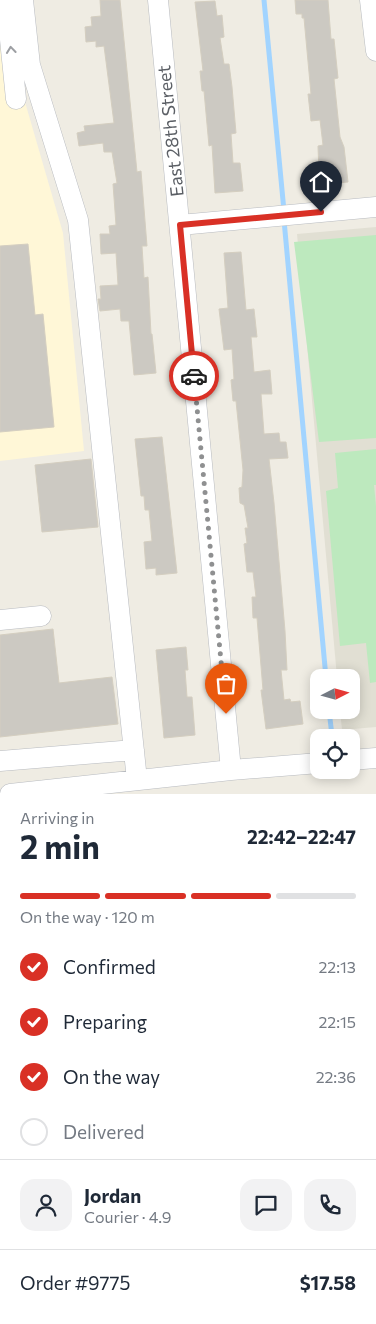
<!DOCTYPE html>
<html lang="en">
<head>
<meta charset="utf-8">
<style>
  :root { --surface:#fff; --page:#f2f2f3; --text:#1f2937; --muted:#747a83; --line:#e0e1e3; --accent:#d93025 }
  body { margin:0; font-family:Commissioner,sans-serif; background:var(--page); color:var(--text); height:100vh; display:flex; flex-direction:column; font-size:19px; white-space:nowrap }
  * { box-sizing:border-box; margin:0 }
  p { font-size:16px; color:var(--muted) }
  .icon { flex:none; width:28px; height:28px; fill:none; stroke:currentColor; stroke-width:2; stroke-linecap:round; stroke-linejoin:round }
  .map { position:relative; height:794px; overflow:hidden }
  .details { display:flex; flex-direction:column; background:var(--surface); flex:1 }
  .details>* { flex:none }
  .needle { width:32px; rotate:84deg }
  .fabs { position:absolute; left:310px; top:669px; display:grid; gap:10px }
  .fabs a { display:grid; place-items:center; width:50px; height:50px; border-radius:10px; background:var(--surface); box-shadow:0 2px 12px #0003; font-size:25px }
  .pin { position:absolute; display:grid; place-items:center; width:42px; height:42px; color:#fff; margin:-51px -21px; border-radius:50% 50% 50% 0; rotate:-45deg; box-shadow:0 0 5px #0007 }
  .pin .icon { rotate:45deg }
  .courier { position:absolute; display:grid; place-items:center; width:50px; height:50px; margin:-25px; border:4px solid #d93025; border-radius:50%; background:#fff; color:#222; box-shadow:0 1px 6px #0007 }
  .overview em { font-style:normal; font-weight:700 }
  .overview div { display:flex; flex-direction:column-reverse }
  .overview { display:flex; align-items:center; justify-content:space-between; height:85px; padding:0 20px }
  h1 { font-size:32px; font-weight:700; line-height:38px }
  .bar { display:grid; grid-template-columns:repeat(4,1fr); gap:8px 5px; align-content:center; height:60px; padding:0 20px }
  .bar i { height:6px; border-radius:4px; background:var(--line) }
  .bar .selected { background:var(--accent) }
  .bar p { grid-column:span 4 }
  .line { display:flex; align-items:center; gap:12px; padding:0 20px; border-top:1px solid var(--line) }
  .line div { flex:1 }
  .round { display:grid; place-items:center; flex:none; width:52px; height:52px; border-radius:15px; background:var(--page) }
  ol { padding:0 20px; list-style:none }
  li { display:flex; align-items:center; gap:15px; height:55px }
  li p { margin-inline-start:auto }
  li .icon { padding:5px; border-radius:50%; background:var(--accent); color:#fff; stroke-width:4 }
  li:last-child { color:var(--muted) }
  li i { width:28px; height:28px; border:2px solid var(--line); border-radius:50% }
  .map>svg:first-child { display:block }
</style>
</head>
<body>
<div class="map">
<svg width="376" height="794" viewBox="0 0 376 794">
  <rect width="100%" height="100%" fill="#efece3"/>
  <!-- commercial -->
  <path fill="#fff7d7" d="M0 0 25 102 63 233 84 451 0 461Z"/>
  <!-- education -->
  <path fill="#e1dfd3" d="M376 227V727L342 730 340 710H351V678L337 677 297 234Z"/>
  <!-- green -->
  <path fill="#bde9be" d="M376 235V438L319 442 294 242Z
    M376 449V485H374L376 506V682L370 683 366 643 340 646 326 491 338 488 335 453Z"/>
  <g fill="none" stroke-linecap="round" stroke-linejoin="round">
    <!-- stream -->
    <path stroke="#a2d4ff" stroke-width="5" d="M264 0 284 211
      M284 220 326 678
      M329 710 332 736"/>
  </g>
  <!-- building -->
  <path fill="#ccc9c2" stroke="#d4cec0" d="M100 0H120L137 172 141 171 147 246H142L144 278 148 277 151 334H152L156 373 134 375 129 321H121L120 309 100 311 98 299H101L100 286 118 285 116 253 101 254 100 234H110L109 226 116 225 113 184 117 183 112 152H104L103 143 79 146 77 133 85 131 84 126 114 123 104 46 96 47V41L86 42 85 27 92 26 91 17 101 16Z
    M295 0H328L331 39H334L338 78 334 79 340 137 344 147 348 182 327 184V173L319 174 318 146 323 145 320 120 311 121 308 94H311L304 18H302V14H296Z
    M215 1 217 16 222 15 224 37 220 38 224 64H229L232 87 236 133 231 134 233 163H240L243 191 215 193 212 145 209 146 204 91H202L200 71H203L195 2Z
    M28 244 35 315 43 314 54 427 0 432V246Z
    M241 252 246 310 254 309 257 337H251L254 372 270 370 272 394H261L264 434 279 433 280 442H286L288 458 269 459 274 503 285 631 287 670H281L284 700 290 699 291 702 300 701 303 724 266 729 261 690H263L257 618H253L252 597H256L253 572H247L244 544 247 543 245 528H248L244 505 240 503 239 488 242 487 243 470 236 401H233L231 380 234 379 232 349 224 350 219 309 228 308 224 253Z
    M162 437 177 573 156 575V568L146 569 144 542 152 541 149 510H145L144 496H141L135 439Z
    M91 459 98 527 42 532 35 465Z
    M53 629 59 683 112 677 118 724 0 737V635Z
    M186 647 188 670H185L187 697H192L195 735 164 738 156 650Z"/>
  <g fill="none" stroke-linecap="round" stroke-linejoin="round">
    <defs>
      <path id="minor" d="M6 0 16 99
        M23 0 30 65 78 220 137 780
        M158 0 231 770
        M370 0 376 51
        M180 225 376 207
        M0 620 41 616
        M351 760 376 758
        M0 761 134 750
        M10 794 231 770 319 763"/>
    </defs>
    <!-- minor casing -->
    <use href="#minor" stroke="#b8bbc0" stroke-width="21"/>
    <!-- minor -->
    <use href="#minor" stroke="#fff" stroke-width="20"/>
  </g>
  <!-- one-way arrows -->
  <defs><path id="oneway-chevron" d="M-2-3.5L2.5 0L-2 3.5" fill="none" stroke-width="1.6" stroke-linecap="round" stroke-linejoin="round" transform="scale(1.25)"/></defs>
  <use stroke="#9d9fa3" href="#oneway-chevron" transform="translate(11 50) rotate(-96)"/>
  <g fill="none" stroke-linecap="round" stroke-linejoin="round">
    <!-- done -->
    <path stroke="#8f9091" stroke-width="5" stroke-dasharray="0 9" d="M194 376 226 714"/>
    <!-- route -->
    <path stroke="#d93025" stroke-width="6" d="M194 376 180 225 321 212"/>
  </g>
  <g text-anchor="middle" stroke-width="5" stroke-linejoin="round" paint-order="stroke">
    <!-- street labels -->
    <g font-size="18" fill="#5b5f65" stroke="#fff">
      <text transform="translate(171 131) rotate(-96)" y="6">East 28th Street</text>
    </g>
  </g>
</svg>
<div class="fabs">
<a><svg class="needle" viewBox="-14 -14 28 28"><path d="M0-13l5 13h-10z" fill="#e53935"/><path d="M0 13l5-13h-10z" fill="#747a83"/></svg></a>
<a><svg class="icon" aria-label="locate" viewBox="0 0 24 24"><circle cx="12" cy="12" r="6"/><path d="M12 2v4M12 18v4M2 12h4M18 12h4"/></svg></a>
</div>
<div class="pin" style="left:226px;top:714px;background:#ea580c"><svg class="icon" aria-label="bag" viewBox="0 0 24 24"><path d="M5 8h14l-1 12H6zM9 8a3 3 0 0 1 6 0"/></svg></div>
<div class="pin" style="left:321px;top:212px;background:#1f2937"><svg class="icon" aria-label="home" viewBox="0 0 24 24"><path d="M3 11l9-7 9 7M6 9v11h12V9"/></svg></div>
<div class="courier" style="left:194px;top:376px"><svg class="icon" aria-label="car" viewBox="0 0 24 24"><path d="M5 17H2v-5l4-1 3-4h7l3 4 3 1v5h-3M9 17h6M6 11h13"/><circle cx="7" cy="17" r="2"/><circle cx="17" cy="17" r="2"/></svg></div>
</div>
<section class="details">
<div class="overview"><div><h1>2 min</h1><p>Arriving in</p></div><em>22:42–22:47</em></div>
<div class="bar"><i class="selected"></i><i class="selected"></i><i class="selected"></i><i></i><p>On the way · 120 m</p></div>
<ol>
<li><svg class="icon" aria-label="check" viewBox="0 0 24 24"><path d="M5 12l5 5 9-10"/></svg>Confirmed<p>22:13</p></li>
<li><svg class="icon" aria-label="check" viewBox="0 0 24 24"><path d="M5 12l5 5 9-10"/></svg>Preparing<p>22:15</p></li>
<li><svg class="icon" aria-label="check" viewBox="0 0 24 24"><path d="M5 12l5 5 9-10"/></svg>On the way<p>22:36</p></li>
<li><i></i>Delivered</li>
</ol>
<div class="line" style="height:90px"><a class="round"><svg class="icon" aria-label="person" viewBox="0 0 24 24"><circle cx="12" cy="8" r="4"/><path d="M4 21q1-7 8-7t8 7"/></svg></a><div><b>Jordan</b><p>Courier · 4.9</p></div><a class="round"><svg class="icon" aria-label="chat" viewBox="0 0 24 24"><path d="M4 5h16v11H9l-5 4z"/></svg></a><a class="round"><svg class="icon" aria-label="phone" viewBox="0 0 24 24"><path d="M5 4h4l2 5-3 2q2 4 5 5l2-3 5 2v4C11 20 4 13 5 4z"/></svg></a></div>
<div class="line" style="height:65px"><div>Order #9775</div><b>$17.58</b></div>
</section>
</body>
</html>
